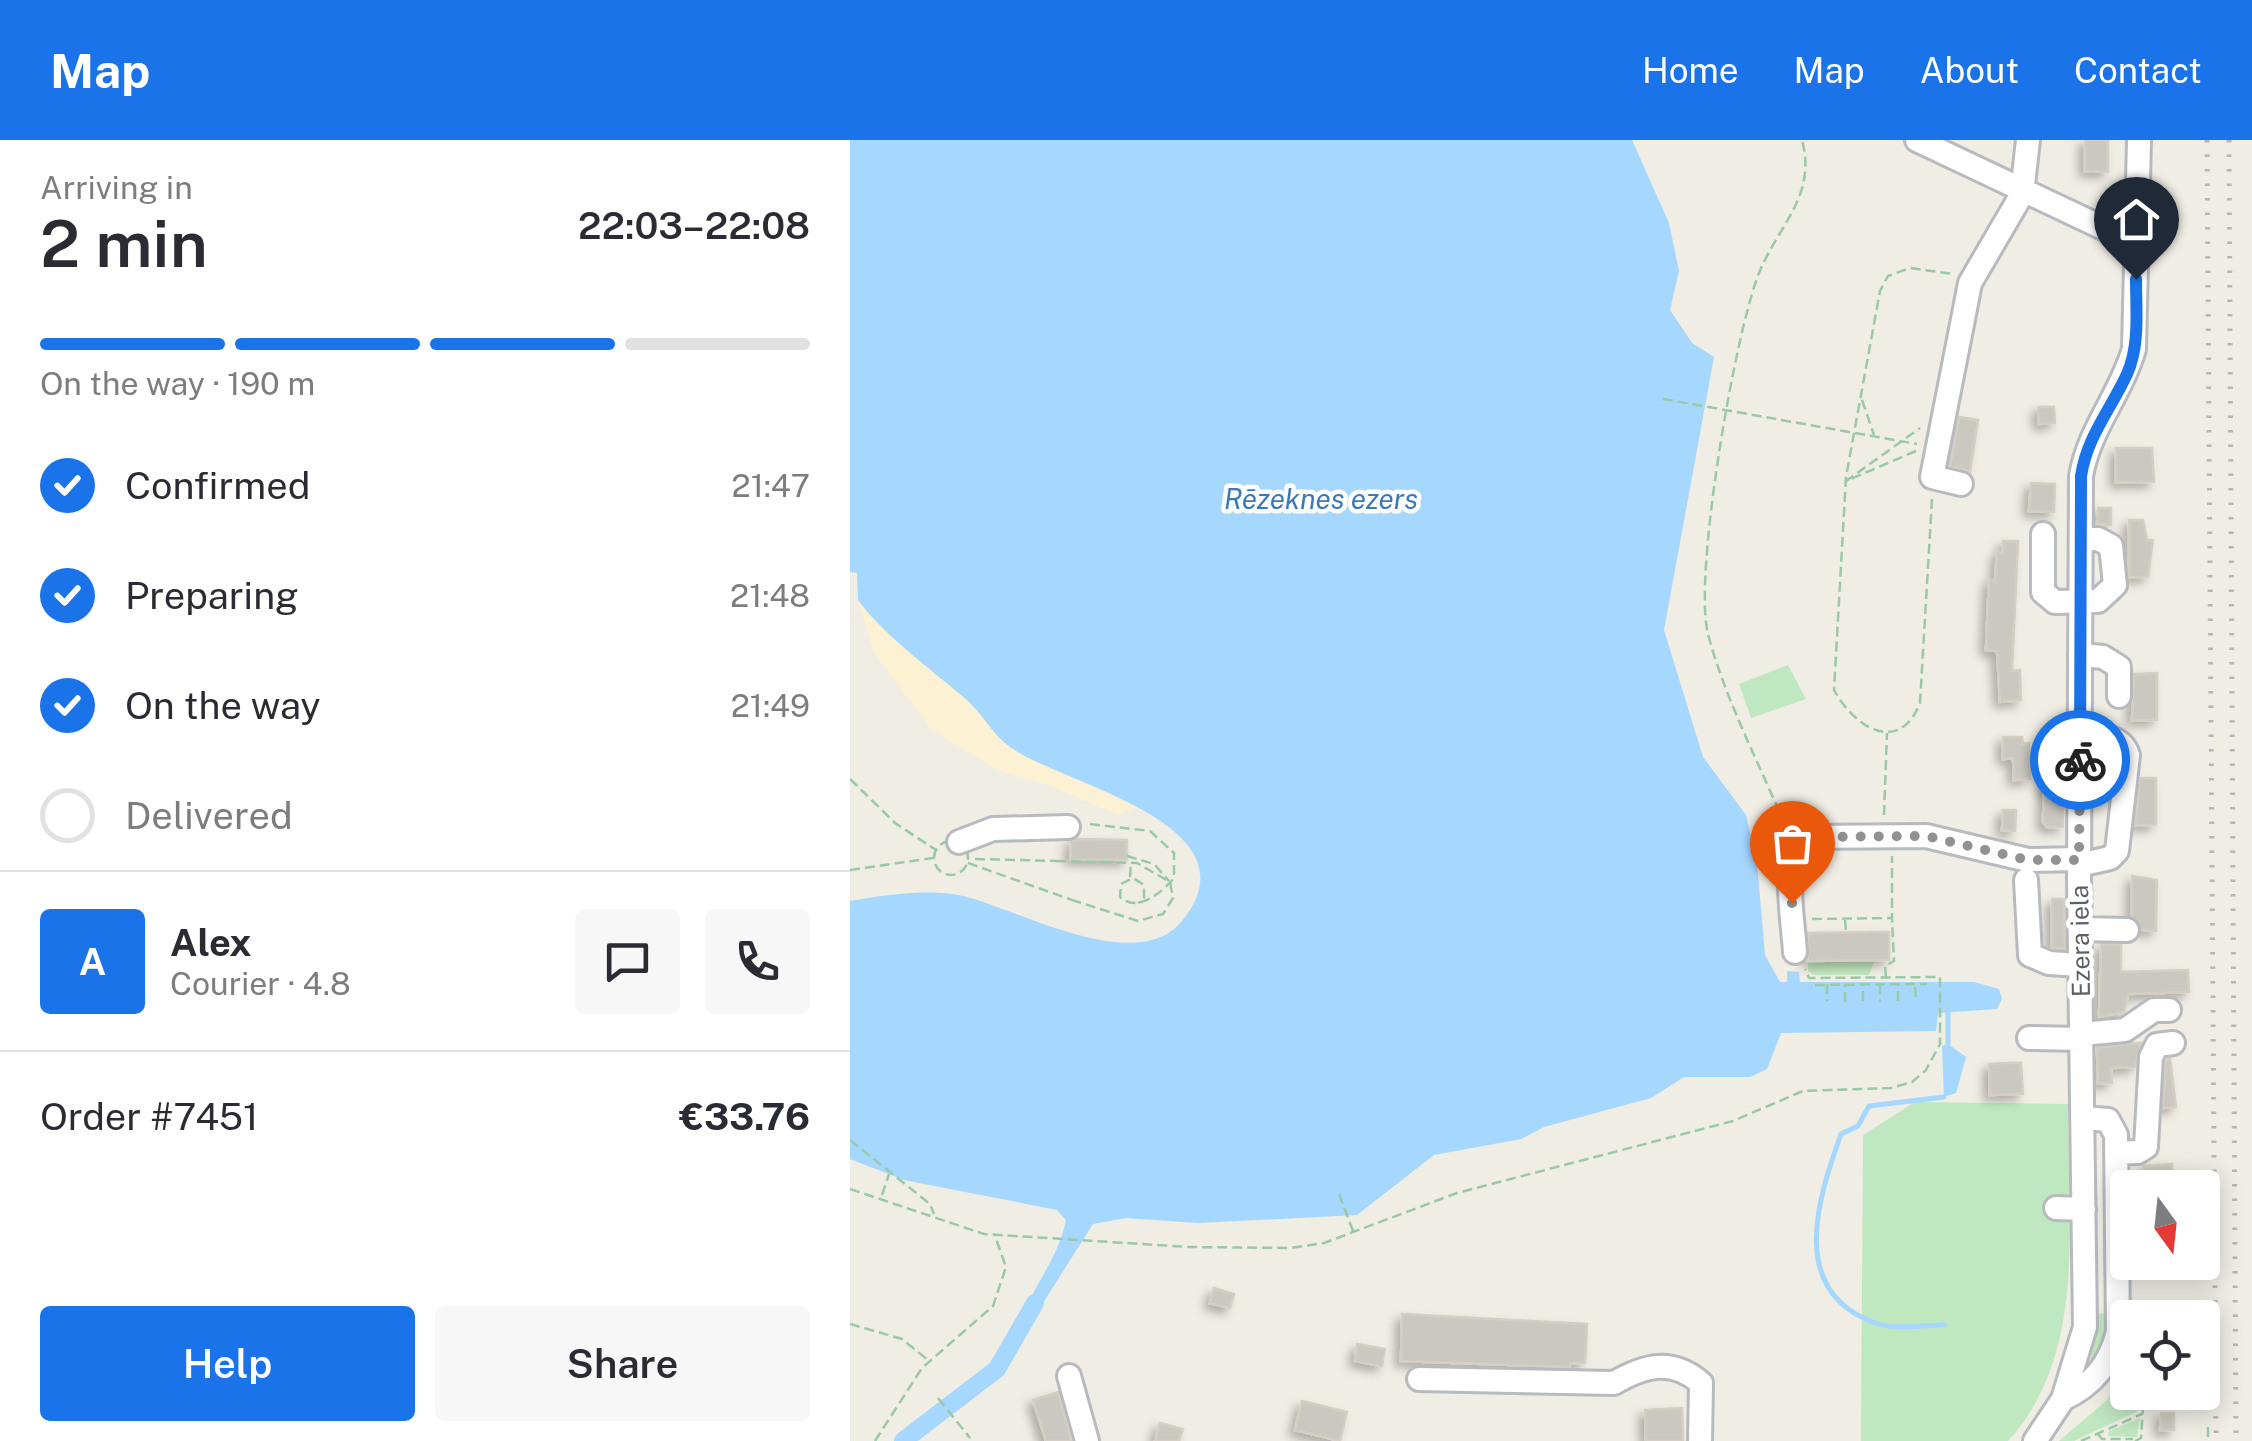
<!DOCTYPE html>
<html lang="en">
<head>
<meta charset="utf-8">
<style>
  :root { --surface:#fff; --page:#f7f7f7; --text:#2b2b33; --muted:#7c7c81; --line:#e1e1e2; --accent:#1a73e8 }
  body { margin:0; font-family:"Public Sans",sans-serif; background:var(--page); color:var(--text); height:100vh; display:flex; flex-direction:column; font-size:38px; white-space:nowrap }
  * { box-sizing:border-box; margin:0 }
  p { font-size:32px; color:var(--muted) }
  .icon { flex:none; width:55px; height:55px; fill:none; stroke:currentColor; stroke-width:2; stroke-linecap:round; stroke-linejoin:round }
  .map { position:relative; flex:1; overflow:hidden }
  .drawer { display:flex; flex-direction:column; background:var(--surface); width:850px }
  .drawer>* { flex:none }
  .needle { width:65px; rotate:165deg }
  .fabs { position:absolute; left:1260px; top:1030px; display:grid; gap:20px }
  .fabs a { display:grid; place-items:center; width:110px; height:110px; border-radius:10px; background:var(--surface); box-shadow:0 5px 25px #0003; font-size:50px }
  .pin { position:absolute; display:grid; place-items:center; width:85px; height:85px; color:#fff; margin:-102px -42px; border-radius:50% 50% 50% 0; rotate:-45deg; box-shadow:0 0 10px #0007 }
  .pin .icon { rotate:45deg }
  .courier { position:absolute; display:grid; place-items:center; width:100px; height:100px; margin:-50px; border:8px solid #1a73e8; border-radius:50%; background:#fff; color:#222; box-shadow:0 2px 12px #0007 }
  .head em { font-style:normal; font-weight:600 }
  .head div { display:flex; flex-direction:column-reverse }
  .head { display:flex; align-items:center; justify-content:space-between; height:170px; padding:0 40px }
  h1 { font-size:65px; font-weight:600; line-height:75px }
  .bar { display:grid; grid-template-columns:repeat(4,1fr); gap:15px 10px; align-content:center; height:120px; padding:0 40px }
  .bar i { height:12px; border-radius:8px; background:var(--line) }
  .bar .on { background:var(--accent) }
  .bar p { grid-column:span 4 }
  .line { display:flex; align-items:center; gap:25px; padding:0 40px; border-top:2px solid var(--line) }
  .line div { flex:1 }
  .round { display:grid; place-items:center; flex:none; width:105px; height:105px; border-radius:10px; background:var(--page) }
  ol { padding:0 40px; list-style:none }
  li { display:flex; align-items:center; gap:30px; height:110px }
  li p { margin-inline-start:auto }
  li .icon { padding:10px; border-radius:50%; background:var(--accent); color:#fff; stroke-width:4 }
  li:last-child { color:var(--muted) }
  li i { width:55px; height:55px; border:5px solid var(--line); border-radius:50% }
  .action { display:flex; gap:20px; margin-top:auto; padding:20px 40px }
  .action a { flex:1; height:115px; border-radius:10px; background:var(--accent); color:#fff; font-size:40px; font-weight:600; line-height:115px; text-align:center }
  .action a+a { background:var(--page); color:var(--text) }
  header { display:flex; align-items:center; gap:60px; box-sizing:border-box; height:140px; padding:0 50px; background:var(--accent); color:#fff }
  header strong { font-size:48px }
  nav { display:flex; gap:55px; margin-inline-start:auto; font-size:35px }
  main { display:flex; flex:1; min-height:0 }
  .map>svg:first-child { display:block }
</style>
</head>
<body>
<header>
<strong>Map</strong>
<nav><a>Home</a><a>Map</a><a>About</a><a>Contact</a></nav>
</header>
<main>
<section class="drawer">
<div class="head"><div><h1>2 min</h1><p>Arriving in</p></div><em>22:03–22:08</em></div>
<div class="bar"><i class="on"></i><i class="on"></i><i class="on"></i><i></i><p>On the way · 190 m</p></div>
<ol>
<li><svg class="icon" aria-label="check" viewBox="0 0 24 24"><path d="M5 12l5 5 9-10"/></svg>Confirmed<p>21:47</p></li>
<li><svg class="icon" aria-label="check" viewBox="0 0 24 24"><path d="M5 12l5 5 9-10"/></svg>Preparing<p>21:48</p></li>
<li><svg class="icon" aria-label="check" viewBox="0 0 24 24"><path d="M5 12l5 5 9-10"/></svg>On the way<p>21:49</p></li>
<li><i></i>Delivered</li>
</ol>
<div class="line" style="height:180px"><b class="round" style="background:var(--accent);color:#fff">A</b><div><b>Alex</b><p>Courier · 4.8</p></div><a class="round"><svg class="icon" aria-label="chat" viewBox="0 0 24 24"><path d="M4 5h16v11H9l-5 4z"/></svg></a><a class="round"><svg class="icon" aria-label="phone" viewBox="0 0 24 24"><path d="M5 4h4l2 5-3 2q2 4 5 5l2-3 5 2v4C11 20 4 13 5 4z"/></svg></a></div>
<div class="line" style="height:130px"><div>Order #7451</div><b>€33.76</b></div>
<div class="action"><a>Help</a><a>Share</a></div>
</section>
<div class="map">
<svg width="1402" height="1301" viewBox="0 0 1402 1301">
  <defs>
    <filter id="shadow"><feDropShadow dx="-5.5" dy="5.5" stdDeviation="5" flood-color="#0004"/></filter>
  </defs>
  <rect width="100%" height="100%" fill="#efede4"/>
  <!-- green -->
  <path fill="#c0e8c0" d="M938 525 956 559 901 578 889 544Z
    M1025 820 1019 835H964L958 831V821Z
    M1065 962 1218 964C1217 1076 1239 1213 1158 1301H1011L1013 995Z
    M1261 1173V1193L1240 1224 1244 1174Z
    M1277 1231 1278 1252 1290 1253 1288 1271 1224 1301H1209L1256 1261Z
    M1290 1278 1287 1297 1258 1296 1259 1291Z"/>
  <!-- sand -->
  <path fill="#fcf2d3" d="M8 460 21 478 124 566 146 594 206 631 287 667 269 675 198 645 147 630 81 589 24 513Z"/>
  <!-- water -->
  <path fill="#a5d7ff" d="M0 0H782L819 83 829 131 820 170 842 203 864 217 814 490 853 617 896 675 907 723 915 815 930 842H937V831L949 832 950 842H1124L1149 849 1152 859 1147 869 1088 873 1086 891 931 893 917 929 900 937H834L801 958 694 987 671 999 584 1015 507 1075 348 1083 276 1078 243 1084 181 1182 172 1179C184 1144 209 1117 216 1080L207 1070 54 1040 0 1019V761C34 755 79 748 113 756 168 769 287 837 332 781 412 683 208 643 160 607 143 595 134 576 119 562 82 529 39 501 8 460L7 433 0 432Z
    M1098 904 1116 917 1106 953 1094 957 1092 906Z"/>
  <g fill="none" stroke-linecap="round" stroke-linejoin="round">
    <!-- stream -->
    <path stroke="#a5d7ff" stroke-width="5" d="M1098 904V873
      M1094 957 1019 966 1008 986 991 994C968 1059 937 1151 1025 1183 1044 1190 1075 1185 1095 1185"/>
    <!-- canal -->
    <path stroke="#a5d7ff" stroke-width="18" d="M53 1301 147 1229 185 1163"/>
  </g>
  <!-- building -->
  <path fill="#cac8c1" stroke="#d4cfc2" stroke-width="2.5" filter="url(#shadow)" d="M1235 0H1258V32L1235 31Z
    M1188 267H1204L1205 283 1189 284Z
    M1109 277 1128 280 1120 332 1100 326Z
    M1266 308H1302L1304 342H1266Z
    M1181 343 1205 344 1204 372 1179 371Z
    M1248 368H1261V385L1247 384Z
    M1279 380H1293L1297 400H1303L1298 437H1279Z
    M1153 401H1168L1162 531 1170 530 1171 560 1150 562 1147 511 1136 510 1139 440 1145 441 1147 412 1153 413Z
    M1307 533V580H1282L1284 534Z
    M1153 597H1172L1173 604 1179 603 1180 639 1164 640 1163 618 1153 619Z
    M1290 638H1306V685H1285Z
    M1213 641V687H1197L1193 682 1194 642Z
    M1153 670H1166L1165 691 1152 690Z
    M227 699 277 700V720L221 719V701Z
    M1282 736 1307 740 1306 791 1292 790 1282 776Z
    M1202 759H1214L1215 809 1202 808Z
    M1024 792H1039V820L958 821V793Z
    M1251 804 1271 805V832L1338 830 1339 852 1278 854 1274 872 1249 877Z
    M1283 903H1291L1285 927 1261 928 1262 943H1248L1247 908Z
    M1320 918 1326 967 1313 968 1316 921Z
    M1158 923H1171L1173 954 1140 955 1139 924Z
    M1322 1024V1048H1293V1026Z
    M364 1148 384 1154 380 1168 360 1163Z
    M552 1174 737 1184 735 1223H720L719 1227 551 1221Z
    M507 1204 535 1209 532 1226 505 1221Z
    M208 1252 221 1301H196L183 1260Z
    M452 1261 497 1272 490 1301 445 1290Z
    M832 1268 833 1301H796L795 1270Z
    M1311 1273H1324V1290H1310Z
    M310 1283 333 1289 329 1301H305Z"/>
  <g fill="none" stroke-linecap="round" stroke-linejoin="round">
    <defs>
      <path id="minor" d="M1067 0 1287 104
        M1111 344 1082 337 1115 169 1120 143 1172 54 1178 0
        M1193 394V452L1205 462 1248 461 1265 445 1261 406 1248 399H1231
        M1230 515 1253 517 1269 527V556
        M109 702 143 689 218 687
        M1229 725 1260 718 1267 711 1278 615C1270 593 1249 597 1230 596
        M1176 740 1180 815 1199 823 1230 825
        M1230 789 1277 790
        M945 812C943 778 931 724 954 697L1076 696 1178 720 1229 719
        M1232 894 1275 890 1304 870H1319
        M1179 898 1232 899
        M1266 1013 1288 1012 1296 1007 1301 917 1307 905 1323 903
        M1206 1068 1234 1069
        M219 1236 237 1301
        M569 1239 764 1243C795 1225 822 1218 851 1243L850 1301
        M1213 1259C1243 1245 1260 1224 1268 1192L1266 995 1258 980 1233 978
        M1185 1301 1213 1259 1235 1187 1229 738 1231 336C1239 289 1271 254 1284 209L1289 0"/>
    </defs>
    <!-- minor casing -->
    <use href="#minor" stroke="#b7babf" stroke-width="28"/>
    <!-- path -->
    <path stroke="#99c9a6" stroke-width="2.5" stroke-dasharray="10 5" stroke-linecap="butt" d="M813 259 1067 304
      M1012 260 1024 295
      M1066 311 996 341 1070 288
      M1082 359 1070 563C1049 616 1004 587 984 550L996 337 1030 151 1038 136 1060 128 1103 134
      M0 639 45 683 86 710
      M1034 675 1037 593
      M240 684 300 691 324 713V738C311 753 288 773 270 757L271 744 283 738 294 745V759L288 763
      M935 685C909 623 875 559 858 494 843 435 885 193 909 133 929 84 967 56 952 0
      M84 718a17 17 0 1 1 34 0a17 17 0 1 1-34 0Z
      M277 716 304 724 319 741
      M125 719 206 721
      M118 723 222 760
      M0 730 83 718
      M280 737 281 723
      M962 779 1042 778V716
      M995 780 996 792
      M1036 837 1035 826 1044 821 1042 779
      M977 844V861
      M1030 844V862
      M965 845 1077 844
      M1065 847 1066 861
      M1013 861V844
      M1048 861V844
      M995 862V844
      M0 1000 80 1064 84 1074
      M0 1049 134 1094 339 1107 441 1108 474 1103 607 1053 883 981 953 951 1041 948 1062 942 1076 930 1090 904V837L959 838 955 829
      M489 1054 503 1091
      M32 1055 39 1034
      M1352 1179H1357
      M0 1184 52 1199 78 1220
      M88 1258 120 1298
      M1358 1287V1301
      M1248 1294 1252 1299H1283
      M25 1301 72 1228 143 1166 156 1127 145 1096
      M1231 1301 1292 1274
      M1285 1301 1291 1298 1294 1252"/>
    <!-- minor -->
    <use href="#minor" stroke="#fff" stroke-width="22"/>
    <!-- rail -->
    <path stroke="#b5b6b7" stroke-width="5" stroke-dasharray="2.5 12" stroke-linecap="butt" d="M1357 0 1366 1301
      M1379 0 1386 1301"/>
    <!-- path-bridge -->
    <path stroke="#99c9a6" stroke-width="2.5" stroke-dasharray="10 5" stroke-linecap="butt" d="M206 721 287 723 320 742 323 758 313 774 288 781 222 760"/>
  </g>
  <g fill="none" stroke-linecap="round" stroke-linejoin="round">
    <!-- done -->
    <path stroke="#8f9192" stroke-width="10" stroke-dasharray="0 18" d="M942 763 945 708 954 697 1076 696 1178 720H1229L1230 620"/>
    <!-- route -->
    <path stroke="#1a73e8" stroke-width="12" d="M1230 620 1231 336C1237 296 1261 269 1277 234 1290 205 1286 170 1286 139"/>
  </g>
  <g text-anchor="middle" stroke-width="9" stroke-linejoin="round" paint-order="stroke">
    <!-- street labels -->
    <g font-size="25" fill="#5c6066" stroke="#fff">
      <text transform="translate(1230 801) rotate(-91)" y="9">Ezera iela</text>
    </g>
    <!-- water labels -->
    <g font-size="28" font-style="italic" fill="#3d78b6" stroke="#fff">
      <text x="471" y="369">Rēzeknes ezers</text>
    </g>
  </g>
</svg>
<div class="fabs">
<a><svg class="needle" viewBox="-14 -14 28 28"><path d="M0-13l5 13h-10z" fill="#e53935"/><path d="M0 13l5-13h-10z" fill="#7c7c81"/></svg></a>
<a><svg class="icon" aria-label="locate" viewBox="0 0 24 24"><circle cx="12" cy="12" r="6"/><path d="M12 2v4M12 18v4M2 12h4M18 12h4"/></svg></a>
</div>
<div class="pin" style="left:942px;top:763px;background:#ea580c"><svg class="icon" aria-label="bag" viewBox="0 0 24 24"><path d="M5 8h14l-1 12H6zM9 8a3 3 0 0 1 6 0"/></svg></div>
<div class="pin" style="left:1286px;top:139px;background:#1f2937"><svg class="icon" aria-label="home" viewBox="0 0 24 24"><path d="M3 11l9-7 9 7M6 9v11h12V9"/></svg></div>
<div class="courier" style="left:1230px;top:620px"><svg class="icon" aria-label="bike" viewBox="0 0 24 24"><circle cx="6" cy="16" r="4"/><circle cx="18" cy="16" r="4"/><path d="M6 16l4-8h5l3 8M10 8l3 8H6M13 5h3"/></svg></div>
</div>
</main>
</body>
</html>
